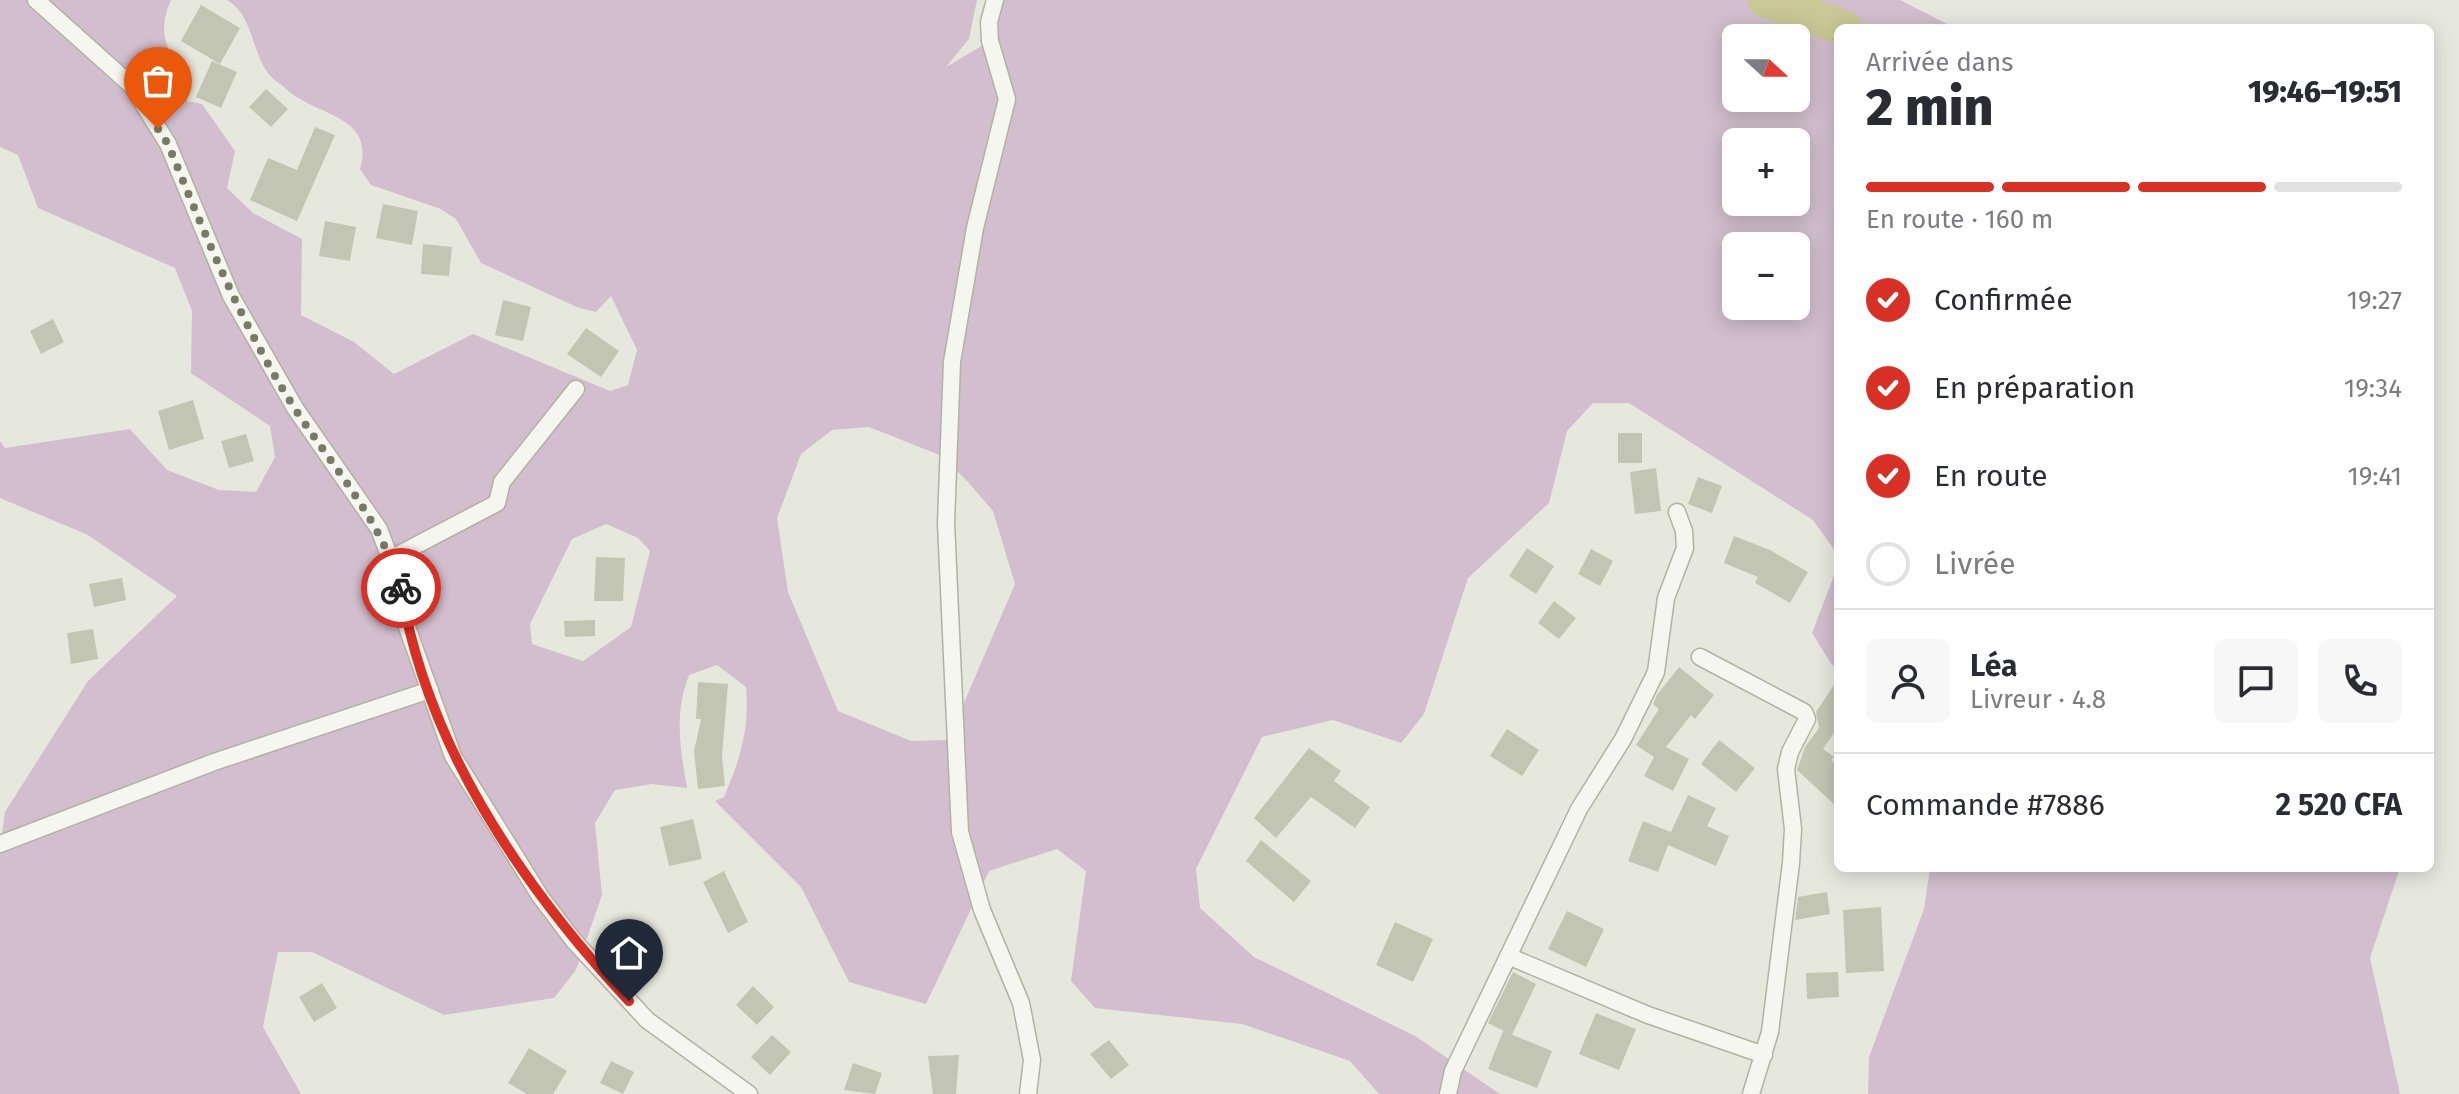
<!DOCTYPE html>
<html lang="fr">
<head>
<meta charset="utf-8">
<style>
  :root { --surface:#fff; --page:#f7f7f7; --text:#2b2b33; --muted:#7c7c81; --line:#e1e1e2; --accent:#d93025 }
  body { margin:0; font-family:"Fira Sans",sans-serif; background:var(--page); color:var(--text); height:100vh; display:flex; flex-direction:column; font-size:30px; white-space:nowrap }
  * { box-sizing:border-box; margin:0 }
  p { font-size:26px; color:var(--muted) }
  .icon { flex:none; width:44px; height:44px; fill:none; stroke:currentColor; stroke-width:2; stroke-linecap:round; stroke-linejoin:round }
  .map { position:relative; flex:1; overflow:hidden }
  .side { position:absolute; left:1834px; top:24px; width:600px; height:848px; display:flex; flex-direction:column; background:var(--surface); border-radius:12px; box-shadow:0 4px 20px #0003 }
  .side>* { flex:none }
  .needle { width:52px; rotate:111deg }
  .controls { position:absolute; left:1722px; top:24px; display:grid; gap:16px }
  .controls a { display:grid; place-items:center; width:88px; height:88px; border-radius:12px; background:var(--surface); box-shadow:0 4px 20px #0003; font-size:40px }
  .pin { position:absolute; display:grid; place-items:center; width:68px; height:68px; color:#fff; margin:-82px -34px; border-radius:50% 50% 50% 0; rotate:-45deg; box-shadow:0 0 8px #0007 }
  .pin .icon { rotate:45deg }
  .courier { position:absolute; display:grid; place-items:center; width:80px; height:80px; margin:-40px; border:6px solid #d93025; border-radius:50%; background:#fff; color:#222; box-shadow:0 2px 10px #0007 }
  .headline em { font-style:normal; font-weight:800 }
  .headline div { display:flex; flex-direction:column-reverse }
  .headline { display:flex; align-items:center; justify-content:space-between; height:136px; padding:0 32px }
  h1 { font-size:52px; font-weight:800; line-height:60px }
  .bar { display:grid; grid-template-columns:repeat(4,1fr); gap:12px 8px; align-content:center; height:96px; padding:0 32px }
  .bar i { height:10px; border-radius:6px; background:var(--line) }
  .bar .on { background:var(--accent) }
  .bar p { grid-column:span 4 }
  .line { display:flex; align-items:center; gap:20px; padding:0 32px; border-top:2px solid var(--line) }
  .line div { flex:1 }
  .round { display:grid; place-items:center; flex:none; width:84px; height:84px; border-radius:12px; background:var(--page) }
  ol { padding:0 32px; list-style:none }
  li { display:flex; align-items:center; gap:24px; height:88px }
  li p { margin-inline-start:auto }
  li .icon { padding:8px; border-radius:50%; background:var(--accent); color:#fff; stroke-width:4 }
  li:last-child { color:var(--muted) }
  li i { width:44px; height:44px; border:4px solid var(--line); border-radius:50% }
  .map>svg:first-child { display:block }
</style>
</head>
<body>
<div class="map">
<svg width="2459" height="1094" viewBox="0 0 2459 1094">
  <rect width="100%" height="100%" fill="#e7e8dd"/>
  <!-- green -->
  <path fill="#d2bece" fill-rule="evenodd" d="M0 0H171C150 47 184 60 187 101L202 104 235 151 227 188 253 213 302 239 301 315 354 342 394 374 473 334 610 391 628 385 637 350 611 296 596 312 579 308 481 263 456 219 441 209 371 185 360 169C376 115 317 117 286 89 281 84 272 79 268 73 251 50 253 15 227 0H977L969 39 946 67 990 41 1001 0H1900L1955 28H1838V555L1813 520 1629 403H1593L1567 431 1549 503 1468 578 1424 714 1401 743 1333 720 1262 737 1196 869 1200 908 1254 957 1415 1036 1500 1094H1379L1350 1061 1242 1024 1095 1008 1071 981 1086 871 1057 849 989 871 926 1004 849 982 801 887 715 801 724 797C740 760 750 727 746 687L717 665 689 675C674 713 680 748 687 788L652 784 615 790 595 823 602 895 576 970 554 998 444 1015 312 952H278L263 1027 301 1094H0V848L5 812 88 681 177 596 88 535 0 498V441L5 448 130 429 167 470 219 490 256 492 275 457 270 426 191 373 192 311 175 268 38 208 18 155 0 147ZM1736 38H1796V98H1736ZM1736 142H1796V202H1736ZM1736 246H1796V306H1736ZM869 427 942 456 968 482 993 511 1015 584 948 740 911 741 838 711 788 592 777 518 801 454 832 430ZM606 524 638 538 650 551 631 627 583 661 532 644 530 624 572 539Z
    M1838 565V669L1832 665 1812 633Z
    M1930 868H2400L2370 958 2400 1094H1868L1869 1057 1924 909Z"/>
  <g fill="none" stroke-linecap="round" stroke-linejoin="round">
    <!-- river -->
    <path stroke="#cac796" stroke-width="36" d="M1766 0 1844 28"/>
  </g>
  <!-- building -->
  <path fill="#c3c5b4" d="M201 5 240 28 220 64 181 41Z
    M212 61 237 72 221 108 196 97Z
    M266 89 288 109 271 127 249 107Z
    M315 127 335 135 297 221 250 200 268 158 297 170Z
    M383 204 418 211 412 245 376 238Z
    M325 221 356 227 350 261 319 256Z
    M423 244 452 247 449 276 421 274Z
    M503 300 531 307 523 341 495 335Z
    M53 319 64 342 41 354 30 331Z
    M586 328 619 351 601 377 567 354Z
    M193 400 204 439 169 450 158 411Z
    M1618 433H1642V463H1618Z
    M246 434 254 461 229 468 221 441Z
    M1656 468 1661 511 1635 514 1630 472Z
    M1698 477 1722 486 1712 513 1688 504Z
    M1734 536 1770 550 1808 572 1790 603 1755 583 1758 577 1724 563Z
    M1527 548 1554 566 1536 594 1509 576Z
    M1591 549 1613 561 1600 586 1578 574Z
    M596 557 625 558 623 601H594Z
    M122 578 126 600 94 607 89 584Z
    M1554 601 1576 618 1559 639 1538 623Z
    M595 620V636L565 637 564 621Z
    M93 629 98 659 71 664 67 633Z
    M1679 667 1714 695 1695 719 1691 715 1666 747 1689 759 1673 791 1644 776 1654 757 1636 745 1659 709 1653 704 1657 695Z
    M1838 679V727L1823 749 1834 757 1831 760 1838 767V808L1797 770 1805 747 1819 728 1816 712Z
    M698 682 728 684 722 756 725 786 698 789 694 751 701 719H696Z
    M1507 729 1539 750 1522 776 1490 756Z
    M1719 740 1755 768 1736 792 1701 764Z
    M1309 748 1341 771 1334 781 1370 807 1355 828 1311 797 1276 838 1254 818Z
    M1688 795 1716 808 1707 826 1729 836 1716 866 1668 845 1658 872 1628 861 1643 821 1671 832Z
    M693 819 702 859 669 866 660 827Z
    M1261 840 1311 881 1294 902 1246 861Z
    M724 871 748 922 728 933 703 882Z
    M1827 892 1830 914 1795 920 1798 897Z
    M1881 907 1884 971 1846 973 1843 910Z
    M1567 911 1604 929 1586 967 1548 949Z
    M1395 922 1433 939 1413 982 1376 965Z
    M1513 972 1536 984 1512 1035 1488 1023Z
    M1838 972 1839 997 1807 999 1806 973Z
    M322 983 337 1008 314 1022 299 997Z
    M753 986 774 1007 757 1025 736 1005Z
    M1596 1013 1636 1029 1619 1070 1579 1054Z
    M1503 1031 1552 1051 1537 1088 1488 1069Z
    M772 1035 791 1052 770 1075 751 1057Z
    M1109 1040 1129 1065 1111 1079 1090 1054Z
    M529 1048 567 1071 553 1094H527L508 1083Z
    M959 1055 956 1094H933L928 1056Z
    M611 1061 634 1072 623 1094 600 1083Z
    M853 1063 882 1073 875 1094 844 1090Z"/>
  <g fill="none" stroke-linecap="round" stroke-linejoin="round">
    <defs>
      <path id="street" d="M36 0 132 86 168 144 231 296 295 408 379 529 401 587 407 627 453 756 540 896 574 941 647 1020 749 1094
        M995 0 989 22 990 41 1007 99 975 228 952 362 946 523 960 832 982 910 1021 1003 1032 1060 1028 1094
        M392 558 497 503 502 482 576 389
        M1700 657 1804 712 1807 719 1790 752 1786 769 1793 829 1791 863 1770 1032 1751 1094
        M0 844 214 762 430 690
        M1508 956 1648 1015 1764 1055
        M1448 1094 1453 1071 1579 809 1623 739 1656 672 1666 598 1685 548 1684 531 1677 512"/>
    </defs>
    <!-- street casing -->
    <use href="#street" stroke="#b1b2a2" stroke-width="19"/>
    <!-- street -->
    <use href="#street" stroke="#f5f6f0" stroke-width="16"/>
  </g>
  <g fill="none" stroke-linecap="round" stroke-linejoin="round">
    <!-- done -->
    <path stroke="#787a66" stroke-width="8" stroke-dasharray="0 14.4" d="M158 129 168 144C205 235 242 326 295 409 334 468 380 519 401 588"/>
    <!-- route -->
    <path stroke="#d93025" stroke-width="10" d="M401 588C426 745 522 886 629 1001"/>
  </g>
</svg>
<div class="controls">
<a><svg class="needle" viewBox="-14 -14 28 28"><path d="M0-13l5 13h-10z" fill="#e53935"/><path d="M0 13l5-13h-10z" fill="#7c7c81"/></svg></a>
<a>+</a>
<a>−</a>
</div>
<div class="pin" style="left:158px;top:129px;background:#ea580c"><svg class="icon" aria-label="bag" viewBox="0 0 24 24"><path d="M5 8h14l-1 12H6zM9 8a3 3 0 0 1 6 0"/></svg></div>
<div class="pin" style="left:629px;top:1001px;background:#1f2937"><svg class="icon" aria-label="home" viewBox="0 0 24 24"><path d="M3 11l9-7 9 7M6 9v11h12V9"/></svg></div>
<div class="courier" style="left:401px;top:588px"><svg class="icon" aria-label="bike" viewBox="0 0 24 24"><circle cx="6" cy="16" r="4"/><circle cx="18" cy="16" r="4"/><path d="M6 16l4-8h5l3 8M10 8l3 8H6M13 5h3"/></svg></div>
<section class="side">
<div class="headline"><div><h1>2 min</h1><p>Arrivée dans</p></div><em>19:46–19:51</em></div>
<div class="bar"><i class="on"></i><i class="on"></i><i class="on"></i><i></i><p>En route · 160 m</p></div>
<ol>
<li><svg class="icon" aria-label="check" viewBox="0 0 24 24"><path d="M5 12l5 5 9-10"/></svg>Confirmée<p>19:27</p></li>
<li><svg class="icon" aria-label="check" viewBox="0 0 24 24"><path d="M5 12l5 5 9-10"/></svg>En préparation<p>19:34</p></li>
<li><svg class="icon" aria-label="check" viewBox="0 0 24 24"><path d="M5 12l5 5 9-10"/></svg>En route<p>19:41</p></li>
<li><i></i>Livrée</li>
</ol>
<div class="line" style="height:144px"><a class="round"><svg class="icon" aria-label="person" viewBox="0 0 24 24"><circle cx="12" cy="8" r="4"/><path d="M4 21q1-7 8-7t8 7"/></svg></a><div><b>Léa</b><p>Livreur · 4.8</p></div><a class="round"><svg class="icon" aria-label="chat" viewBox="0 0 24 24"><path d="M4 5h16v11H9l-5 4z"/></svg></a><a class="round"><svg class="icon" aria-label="phone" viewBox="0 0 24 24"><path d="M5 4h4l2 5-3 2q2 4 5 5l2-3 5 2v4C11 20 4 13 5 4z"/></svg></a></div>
<div class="line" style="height:104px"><div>Commande #7886</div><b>2 520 CFA</b></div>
</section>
</div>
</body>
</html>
